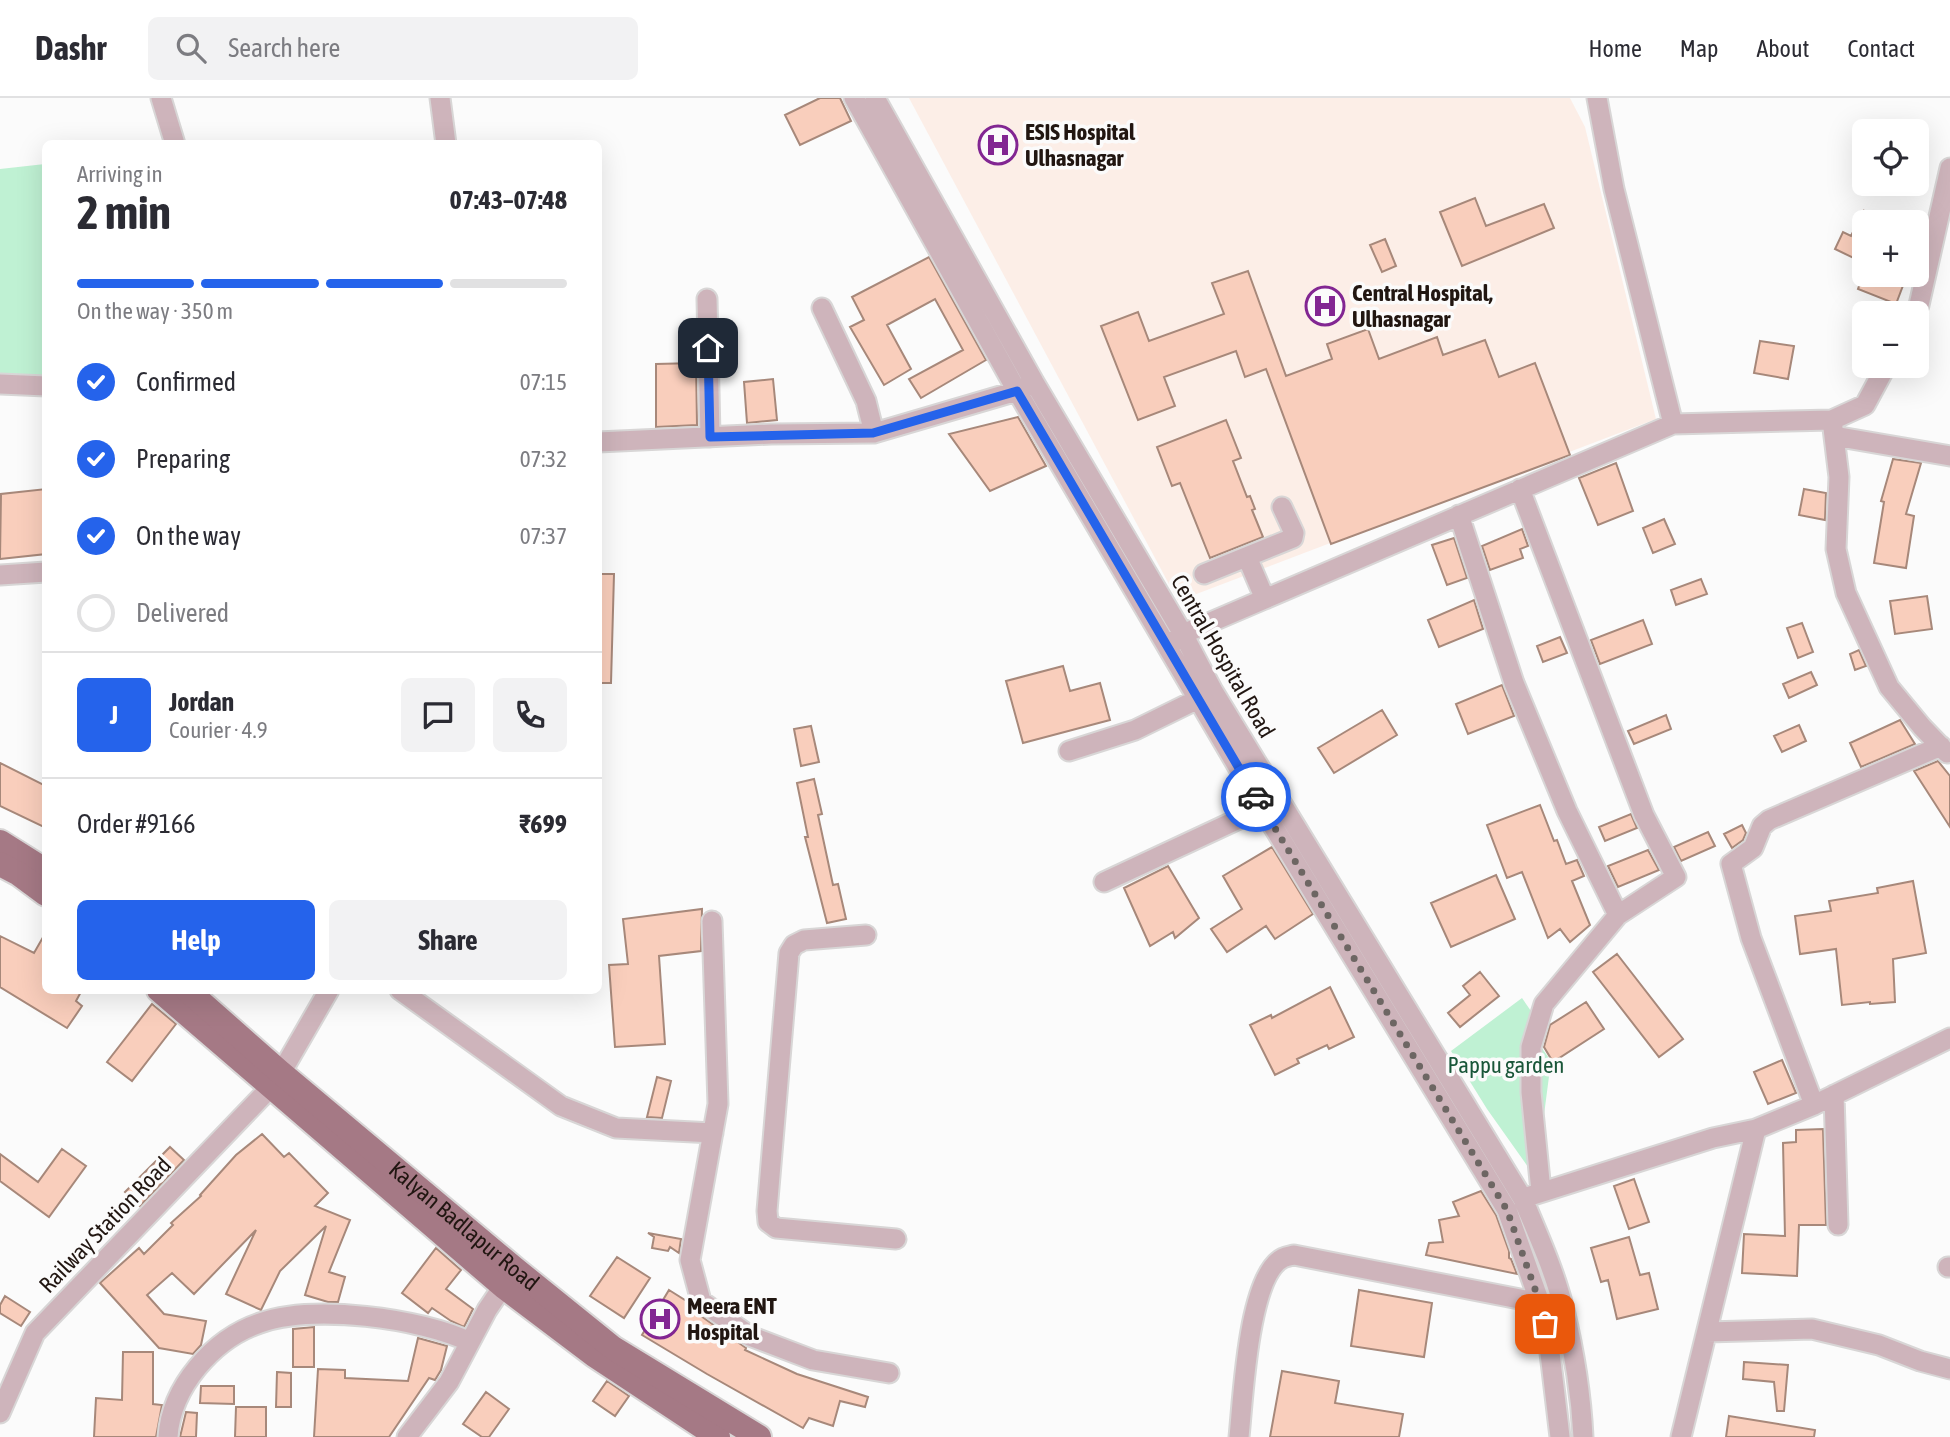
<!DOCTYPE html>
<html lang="en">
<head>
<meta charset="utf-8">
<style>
  :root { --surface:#fff; --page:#f2f2f3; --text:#2b2b33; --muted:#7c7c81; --line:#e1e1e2; --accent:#2563eb }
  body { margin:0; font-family:"Asap Condensed",sans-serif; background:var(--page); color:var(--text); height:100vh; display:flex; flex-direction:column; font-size:26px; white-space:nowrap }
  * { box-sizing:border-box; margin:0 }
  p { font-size:23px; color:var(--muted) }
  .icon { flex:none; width:38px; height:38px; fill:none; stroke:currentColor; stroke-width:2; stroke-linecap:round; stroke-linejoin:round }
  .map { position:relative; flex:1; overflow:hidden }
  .panel { position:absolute; left:42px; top:42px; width:560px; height:854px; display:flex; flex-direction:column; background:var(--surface); border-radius:10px; box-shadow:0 7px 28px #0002 }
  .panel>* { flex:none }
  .controls { position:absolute; left:1852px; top:21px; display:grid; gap:14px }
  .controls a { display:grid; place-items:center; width:77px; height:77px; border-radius:10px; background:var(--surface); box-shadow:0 7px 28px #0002; font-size:35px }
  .pin { position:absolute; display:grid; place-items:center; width:60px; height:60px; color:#fff; margin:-30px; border-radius:14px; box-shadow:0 4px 10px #0006 }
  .courier { position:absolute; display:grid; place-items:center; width:70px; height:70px; margin:-35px; border:5px solid #2563eb; border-radius:50%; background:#fff; color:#222; box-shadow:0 2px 9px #0007 }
  .headline em { font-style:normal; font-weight:700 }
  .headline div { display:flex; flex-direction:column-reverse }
  .headline { display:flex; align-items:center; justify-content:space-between; height:119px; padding:0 35px }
  h1 { font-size:46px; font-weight:700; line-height:52px }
  .bar { display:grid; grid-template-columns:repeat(4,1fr); gap:10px 7px; align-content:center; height:84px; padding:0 35px }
  .bar i { height:9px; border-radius:5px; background:var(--line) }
  .bar .on { background:var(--accent) }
  .bar p { grid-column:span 4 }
  .line { display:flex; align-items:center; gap:18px; padding:0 35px; border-top:2px solid var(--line) }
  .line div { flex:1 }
  .round { display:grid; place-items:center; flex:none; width:74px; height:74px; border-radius:10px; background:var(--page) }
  ol { padding:0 35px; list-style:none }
  li { display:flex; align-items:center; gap:21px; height:77px }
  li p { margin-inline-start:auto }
  li .icon { padding:7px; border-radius:50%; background:var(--accent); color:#fff; stroke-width:4 }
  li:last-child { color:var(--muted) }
  li i { width:38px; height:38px; border:4px solid var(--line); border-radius:50% }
  .action { display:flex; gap:14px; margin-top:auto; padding:14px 35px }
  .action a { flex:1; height:80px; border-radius:10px; background:var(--accent); color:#fff; font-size:28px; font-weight:700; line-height:80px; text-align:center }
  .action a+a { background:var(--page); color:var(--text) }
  header { display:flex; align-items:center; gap:42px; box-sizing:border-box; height:98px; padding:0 35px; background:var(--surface); border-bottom:2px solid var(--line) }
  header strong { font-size:33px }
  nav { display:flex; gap:38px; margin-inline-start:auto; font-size:24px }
  .search { width:490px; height:63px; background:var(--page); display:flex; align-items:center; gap:18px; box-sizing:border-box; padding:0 24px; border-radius:10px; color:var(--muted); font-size:26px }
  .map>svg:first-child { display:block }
</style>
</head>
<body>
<header>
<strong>Dashr</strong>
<div class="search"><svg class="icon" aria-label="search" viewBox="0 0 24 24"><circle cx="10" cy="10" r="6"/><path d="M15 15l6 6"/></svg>Search here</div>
<nav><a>Home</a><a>Map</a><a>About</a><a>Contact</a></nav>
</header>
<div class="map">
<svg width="1950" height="1339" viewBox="0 0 1950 1339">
  <rect width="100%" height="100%" fill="#fbfbfb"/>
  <!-- medical -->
  <path fill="#fceee7" d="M909 0H1570L1585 29 1656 321 1178 503Z"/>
  <!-- green -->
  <path fill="#bff1d3" d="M45 66V284L0 280V71Z
    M1522 900 1542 929 1532 936 1551 963 1541 1040 1531 1073 1487 1011 1451 953Z"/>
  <!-- building -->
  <path fill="#f9cebc" stroke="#a7887a" stroke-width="2" d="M820 0H840L851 23 800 47 785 17Z
    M1475 100 1486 128 1544 106 1554 130 1462 168 1440 114Z
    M1864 112V165L1835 151 1843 134 1851 138Z
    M1385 141 1396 168 1382 174 1370 147Z
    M929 159 986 262 921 300 909 281 963 252 935 201 887 227 911 271 884 287 850 229 864 222 852 199Z
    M1248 173 1286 278 1332 261 1327 246 1368 231 1379 261 1437 239 1443 257 1485 242 1499 279 1535 265 1570 357 1331 446 1266 271 1245 279 1236 253 1164 279 1175 308 1138 322 1101 228 1138 214 1149 243 1224 216 1212 185Z
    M1863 177H1907L1896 206 1858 191Z
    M1760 243 1794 248 1788 281 1754 275Z
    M696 265 697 327 656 329V266Z
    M773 281 777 322 747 325 744 284Z
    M1018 319 1046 368 990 393 949 336Z
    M1226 322 1241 360 1233 363 1247 399 1250 398 1255 411 1252 412 1263 439 1210 460 1180 385 1172 388 1157 349Z
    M1893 361 1921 365 1906 416 1914 418 1906 470 1874 465 1884 404 1881 403Z
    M1616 365 1633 413 1598 427 1579 380Z
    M46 391V456L0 461 1 396Z
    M1804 391 1826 395 1825 422 1799 417Z
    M1664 421 1675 446 1653 455 1643 430Z
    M1522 431 1528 448 1520 451 1523 460 1490 472 1482 448Z
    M1454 440 1467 480 1447 487 1432 447Z
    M598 476H614L611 585H598Z
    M1701 481 1707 496 1676 507 1671 492Z
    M1927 498 1932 531 1895 536 1890 503Z
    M1474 502 1483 531 1439 549 1428 522Z
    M1643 522 1652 546 1600 566 1591 542Z
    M1802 525 1813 554 1798 560 1787 530Z
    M1560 539 1567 555 1543 564 1537 548Z
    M1859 552 1866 568 1855 572 1850 556Z
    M1063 568 1070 593 1100 585 1110 622 1023 645 1006 583Z
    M1811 574 1817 587 1789 600 1783 586Z
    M1502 587 1514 618 1468 636 1456 606Z
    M1382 612 1397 637 1334 675 1318 650Z
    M1666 617 1671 631 1634 646 1628 633Z
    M1900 622 1915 646 1861 669 1850 645Z
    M1799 627 1806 643 1782 654 1774 638Z
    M811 628 819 664 801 668 794 631Z
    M1938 663 1950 678V729L1914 673Z
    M0 665 46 688V730L0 708Z
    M814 681 822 716 818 717 833 787 838 786 846 821 827 825 805 739H808L797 685Z
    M1540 707 1554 743 1557 742 1566 766 1577 762 1584 778 1572 783 1590 827 1570 844 1560 831 1548 840 1522 774 1507 780 1487 727Z
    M1631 716 1637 730 1605 743 1599 729Z
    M1742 727 1746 735 1743 742 1732 750 1724 736Z
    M1708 734 1715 748 1681 763 1674 749Z
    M1272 749 1313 816 1275 841 1266 828 1227 854 1211 831 1242 811 1223 778Z
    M1648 752 1659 772 1618 789 1608 768Z
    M1168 768 1199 820 1175 840 1173 834 1150 848 1124 790Z
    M1496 777 1515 821 1451 849 1431 805Z
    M1913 783 1926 855 1893 861 1895 904 1870 906V904L1842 907 1836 851 1800 856 1795 818 1831 813 1829 803 1878 795 1877 790Z
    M702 811 701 853 659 858 665 946 615 949 609 867 628 866 623 821Z
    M46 834V892H82L76 903 82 908 67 930 0 889V838L34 855Z
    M1617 856 1683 941 1659 959 1593 874Z
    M1480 874 1499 898 1460 929 1448 915 1470 897 1463 888Z
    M1330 889 1354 939 1329 951 1327 947 1297 961 1299 965 1275 977 1250 927 1271 917 1272 920Z
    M1586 904 1604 931 1553 964 1544 949 1550 927Z
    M152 906 176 926 132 983 107 964Z
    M1782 962 1796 995 1768 1006 1754 974Z
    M657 979 671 983 662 1020 647 1019Z
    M1823 1031 1826 1127H1799L1797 1178 1742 1175 1744 1136 1785 1138 1783 1045 1796 1044V1032Z
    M262 1036 284 1059 289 1055 328 1095 315 1108 350 1122 329 1174 345 1179 338 1204H328L305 1197 326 1128 280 1173 261 1212 226 1196 256 1132 194 1196 172 1175 147 1197 164 1216 206 1223 201 1247 193 1256 159 1250 100 1185 139 1150 144 1156 173 1127 171 1125 201 1098 200 1097 236 1057Z
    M170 1049 184 1062 140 1108 125 1094Z
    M62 1051 86 1068 49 1119 0 1083V1056L38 1084Z
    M1634 1081 1649 1124 1629 1131 1614 1088Z
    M1481 1093 1496 1117 1509 1153V1160L1511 1161 1517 1176 1426 1157 1429 1145 1443 1144 1439 1122 1459 1118 1453 1104Z
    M648 1135 681 1141 679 1155 670 1149 668 1153 652 1150 654 1139Z
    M1629 1139 1640 1177 1649 1175 1658 1211 1617 1221 1608 1182 1601 1184 1591 1150Z
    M436 1150 461 1172 446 1191 473 1211 464 1229 451 1223 432 1210 428 1215 402 1195Z
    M617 1159 650 1180 624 1220 590 1198Z
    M669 1192 688 1204 694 1213 746 1250 745 1252 797 1276 868 1299 865 1309 840 1303 833 1328 809 1320 803 1330 707 1276 642 1237Z
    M1359 1192 1432 1205 1424 1259 1351 1248Z
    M5 1198 30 1214 21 1228 0 1215V1207Z
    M314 1229V1269H293V1231Z
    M418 1240 447 1248 441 1272 435 1282 429 1280 389 1339H314L318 1271 345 1272V1280L408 1283Z
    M123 1254H153V1306L162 1307 156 1339H94L96 1300 122 1302Z
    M1744 1264 1788 1267 1784 1313H1777L1774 1284 1743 1281Z
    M1282 1273 1339 1283 1335 1305 1403 1316 1399 1339H1270Z
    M277 1274 291 1275V1309H276Z
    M607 1283 629 1298 615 1318 593 1303Z
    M201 1288H234V1306L200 1305Z
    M486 1294 509 1311 489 1339H482L463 1326Z
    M236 1309H266V1339H235Z
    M186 1314 197 1315 196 1339H180Z
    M1729 1318 1815 1332 1814 1339H1726Z"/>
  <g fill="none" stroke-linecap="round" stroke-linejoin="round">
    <defs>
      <path id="minor" d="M161 0 175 46
        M440 0 446 46
        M854 0 1017 293 1262 710 1507 1112 1540 1205 1549 1247 1560 1339
        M875 0 1034 284 1183 536 1213 593 1523 1101C1538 1137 1555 1174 1564 1212 1574 1253 1581 1297 1583 1339
        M1597 0 1614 91 1673 326
        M707 201 710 339
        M822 210 866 303 874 335
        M1915 215 1919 207 1950 70
        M0 286 46 288
        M1832 322 1839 379 1836 451 1846 495 1889 589 1922 629 1947 655
        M1834 338 1950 358
        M598 344 771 336 874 335 1017 293 1027 288
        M1520 391 1644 717 1676 779 1618 817 1544 906 1531 949V994L1541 1093
        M1459 417 1514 585 1567 713 1618 817
        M1247 459 1265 501
        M1204 476 1293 440 1294 435 1282 409
        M0 477 46 474
        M1175 542 1183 536 1673 326 1832 322 1865 307 1886 268
        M1069 653 1135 632 1198 601
        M1104 784 1271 706
        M712 823 718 1006 690 1162 701 1203 750 1238 813 1262 889 1275
        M866 837 804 842 794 847 789 855 767 1113 768 1124 776 1130 896 1141
        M400 892 561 1008 616 1030 713 1035
        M1834 997 1838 1127
        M1814 1007 1751 840 1731 766 1753 750 1762 728 1769 722 1941 648
        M1530 1098 1713 1040 1756 1031 1814 1007 1950 940
        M1948 1169H1950
        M1707 1234 1812 1231 1879 1247 1920 1263 1950 1271
        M0 1315 35 1235 270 990 281 975 329 892
        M168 1339C171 1289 213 1241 260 1225 313 1206 420 1220 470 1244
        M407 1339 449 1284 487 1212 510 1178
        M1239 1339C1243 1302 1248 1177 1283 1160 1287 1158 1290 1158 1294 1157L1540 1205
        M1681 1339 1756 1031"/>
      <g id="major">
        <path d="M0 744 46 773"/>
        <path d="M0 766 19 776 46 796"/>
        <path d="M159 892 504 1189 594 1257 718 1339"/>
        <path id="s1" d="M187 892 281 975 515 1171 613 1250 759 1339"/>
      </g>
    </defs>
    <!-- minor casing -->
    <use href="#minor" stroke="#d8d6d6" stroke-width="23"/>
    <!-- major casing -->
    <use href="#major" stroke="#d8d6d6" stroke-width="28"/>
    <!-- minor -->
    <use href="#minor" stroke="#ceb4bb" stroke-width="19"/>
    <!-- major -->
    <use href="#major" stroke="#a57985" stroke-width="24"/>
  </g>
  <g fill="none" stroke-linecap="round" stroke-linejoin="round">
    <!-- done -->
    <path stroke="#6d6663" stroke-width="7" stroke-dasharray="0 12.6" d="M1256 699 1507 1112 1540 1205 1545 1226"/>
    <!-- route -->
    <path stroke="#2563eb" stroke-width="9" d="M708 250 710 339 873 335 1017 293 1256 699"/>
  </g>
  <!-- icons -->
  <defs>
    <symbol id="hospital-ring" viewBox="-11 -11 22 22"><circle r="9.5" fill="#fbfbfb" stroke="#822692" stroke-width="1.5"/><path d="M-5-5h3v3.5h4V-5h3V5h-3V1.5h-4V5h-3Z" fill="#822692"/></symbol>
  </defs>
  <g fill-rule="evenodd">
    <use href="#hospital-ring" x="976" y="25" width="44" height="44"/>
    <use href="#hospital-ring" x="1303" y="186" width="44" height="44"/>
    <use href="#hospital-ring" x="638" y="1199" width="44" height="44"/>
  </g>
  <g text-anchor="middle" stroke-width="7" stroke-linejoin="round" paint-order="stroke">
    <!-- poi labels -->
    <g font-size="23" font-weight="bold" fill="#211611" stroke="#fbfbfb" text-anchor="start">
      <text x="1025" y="42">ESIS Hospital<tspan x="1025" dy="26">Ulhasnagar</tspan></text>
      <text x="1352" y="203">Central Hospital,<tspan x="1352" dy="26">Ulhasnagar</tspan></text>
      <text x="687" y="1216">Meera ENT<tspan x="687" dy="26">Hospital</tspan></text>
    </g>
    <!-- street labels -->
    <g font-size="23" fill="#211611" stroke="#fbfbfb">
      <text transform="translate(1223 558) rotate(60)" y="8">Central Hospital Road</text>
      <text transform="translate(105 1127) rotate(-46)" y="8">Railway Station Road</text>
      <text dy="8" stroke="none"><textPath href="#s1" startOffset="364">Kalyan Badlapur Road</textPath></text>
    </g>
    <!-- park labels -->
    <g font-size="23" fill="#195639" stroke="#fbfbfb">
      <text x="1506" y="975">Pappu garden</text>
    </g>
  </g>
</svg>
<div class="controls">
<a><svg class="icon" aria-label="locate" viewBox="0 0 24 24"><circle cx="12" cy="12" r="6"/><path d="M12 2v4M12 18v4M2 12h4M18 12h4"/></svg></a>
<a>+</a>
<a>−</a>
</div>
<div class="pin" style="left:1545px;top:1226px;background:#ea580c"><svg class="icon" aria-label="bag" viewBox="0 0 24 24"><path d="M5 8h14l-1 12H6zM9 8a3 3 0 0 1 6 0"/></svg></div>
<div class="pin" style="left:708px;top:250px;background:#1f2937"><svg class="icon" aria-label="home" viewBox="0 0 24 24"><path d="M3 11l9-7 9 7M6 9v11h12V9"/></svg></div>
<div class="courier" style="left:1256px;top:699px"><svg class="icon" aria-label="car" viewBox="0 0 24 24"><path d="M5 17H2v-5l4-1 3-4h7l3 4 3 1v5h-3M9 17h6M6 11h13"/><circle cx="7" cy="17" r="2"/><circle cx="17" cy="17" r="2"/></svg></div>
<section class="panel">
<div class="headline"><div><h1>2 min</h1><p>Arriving in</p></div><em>07:43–07:48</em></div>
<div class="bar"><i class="on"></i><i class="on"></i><i class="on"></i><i></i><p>On the way · 350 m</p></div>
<ol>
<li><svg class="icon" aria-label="check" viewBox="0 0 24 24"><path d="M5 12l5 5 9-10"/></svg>Confirmed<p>07:15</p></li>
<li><svg class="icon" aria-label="check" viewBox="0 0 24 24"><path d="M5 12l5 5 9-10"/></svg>Preparing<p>07:32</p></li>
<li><svg class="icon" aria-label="check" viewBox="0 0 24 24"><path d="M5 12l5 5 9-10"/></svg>On the way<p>07:37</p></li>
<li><i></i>Delivered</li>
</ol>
<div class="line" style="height:126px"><b class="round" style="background:var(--accent);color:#fff">J</b><div><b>Jordan</b><p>Courier · 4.9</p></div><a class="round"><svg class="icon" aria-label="chat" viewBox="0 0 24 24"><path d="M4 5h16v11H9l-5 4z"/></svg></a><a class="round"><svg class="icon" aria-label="phone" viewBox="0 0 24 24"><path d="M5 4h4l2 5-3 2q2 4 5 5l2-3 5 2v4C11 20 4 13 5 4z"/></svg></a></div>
<div class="line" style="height:91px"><div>Order #9166</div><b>₹699</b></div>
<div class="action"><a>Help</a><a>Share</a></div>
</section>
</div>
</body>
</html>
